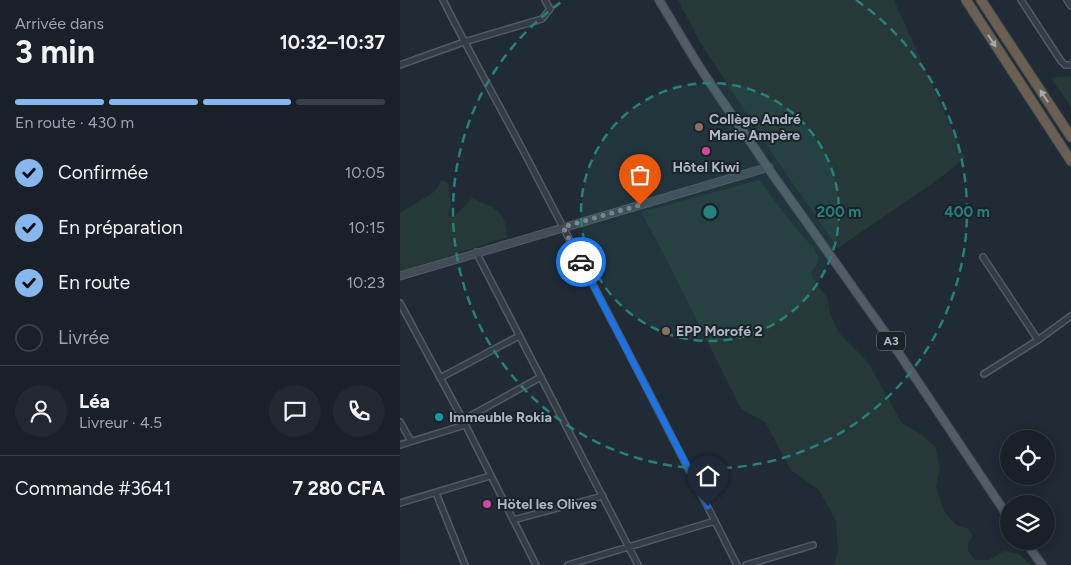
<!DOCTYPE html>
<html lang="fr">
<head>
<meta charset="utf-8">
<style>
  :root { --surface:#192028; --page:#222830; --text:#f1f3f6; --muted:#9fa3a8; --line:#373e45; --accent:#86b8ef }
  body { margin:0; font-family:Figtree,sans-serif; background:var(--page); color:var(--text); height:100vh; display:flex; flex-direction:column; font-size:19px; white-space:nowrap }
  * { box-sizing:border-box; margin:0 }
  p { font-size:16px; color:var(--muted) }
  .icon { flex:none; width:28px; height:28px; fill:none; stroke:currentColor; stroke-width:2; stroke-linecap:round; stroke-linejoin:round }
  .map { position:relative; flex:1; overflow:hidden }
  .panel { display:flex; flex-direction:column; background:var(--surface); width:400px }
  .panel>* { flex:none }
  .buttons { position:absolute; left:600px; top:430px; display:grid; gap:10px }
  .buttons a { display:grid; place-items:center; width:55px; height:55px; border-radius:50%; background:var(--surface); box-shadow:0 2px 12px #0003,0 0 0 1px var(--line); font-size:25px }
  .pin { position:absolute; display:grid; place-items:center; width:42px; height:42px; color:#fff; margin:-51px -21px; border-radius:50% 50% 50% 0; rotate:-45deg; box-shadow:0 0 5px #0007 }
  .pin .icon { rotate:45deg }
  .courier { position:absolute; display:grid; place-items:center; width:50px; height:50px; margin:-25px; border:4px solid #1a73e8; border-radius:50%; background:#fff; color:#222; box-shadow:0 1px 6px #0007 }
  .summary em { font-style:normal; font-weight:700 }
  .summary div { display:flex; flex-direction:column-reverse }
  .summary { display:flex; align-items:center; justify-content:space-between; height:85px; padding:0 15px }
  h1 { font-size:32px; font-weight:700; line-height:38px }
  .bar { display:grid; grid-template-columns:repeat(4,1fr); gap:8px 5px; align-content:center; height:60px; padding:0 15px }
  .bar i { height:6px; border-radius:4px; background:var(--line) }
  .bar .current { background:var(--accent) }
  .bar p { grid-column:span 4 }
  .line { display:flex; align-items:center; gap:12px; padding:0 15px; border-top:1px solid var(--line) }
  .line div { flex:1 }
  .round { display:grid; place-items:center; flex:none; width:52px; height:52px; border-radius:26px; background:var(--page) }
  ol { padding:0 15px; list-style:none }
  li { display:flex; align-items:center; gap:15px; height:55px }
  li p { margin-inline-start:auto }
  li .icon { padding:5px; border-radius:50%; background:var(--accent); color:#111; stroke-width:4 }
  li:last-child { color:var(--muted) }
  li i { width:28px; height:28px; border:2px solid var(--line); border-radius:50% }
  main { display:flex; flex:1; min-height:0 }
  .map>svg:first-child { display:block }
</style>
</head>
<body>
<main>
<section class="panel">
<div class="summary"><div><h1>3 min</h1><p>Arrivée dans</p></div><em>10:32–10:37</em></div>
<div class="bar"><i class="current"></i><i class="current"></i><i class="current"></i><i></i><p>En route · 430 m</p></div>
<ol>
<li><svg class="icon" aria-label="check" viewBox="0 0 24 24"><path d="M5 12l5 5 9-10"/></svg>Confirmée<p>10:05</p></li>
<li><svg class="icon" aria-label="check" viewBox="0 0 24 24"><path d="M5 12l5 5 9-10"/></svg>En préparation<p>10:15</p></li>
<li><svg class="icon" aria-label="check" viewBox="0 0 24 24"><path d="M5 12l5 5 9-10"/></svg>En route<p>10:23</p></li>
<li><i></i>Livrée</li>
</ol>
<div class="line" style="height:90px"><a class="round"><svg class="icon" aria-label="person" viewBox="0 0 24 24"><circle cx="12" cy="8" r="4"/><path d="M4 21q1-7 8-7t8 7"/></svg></a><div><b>Léa</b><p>Livreur · 4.5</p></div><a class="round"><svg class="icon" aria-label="chat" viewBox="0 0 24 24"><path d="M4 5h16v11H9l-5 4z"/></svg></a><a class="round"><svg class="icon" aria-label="phone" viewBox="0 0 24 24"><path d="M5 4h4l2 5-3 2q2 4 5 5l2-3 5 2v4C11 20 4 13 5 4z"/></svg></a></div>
<div class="line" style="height:65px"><div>Commande #3641</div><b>7 280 CFA</b></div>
</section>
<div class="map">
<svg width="671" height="565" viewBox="0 0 671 565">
  <rect width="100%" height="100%" fill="#212b35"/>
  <!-- green -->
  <path fill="#263938" d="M278 0H494L565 158 536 181 438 248 376 159 300 42Z
    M671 76V107L651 78Z
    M42 180 48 183 51 204 48 215 53 218 72 198C93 208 107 210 107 237L0 272V213L34 192Z
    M359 180 397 230 413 247 419 258 417 264 411 274 415 282 427 297 430 313 439 333 467 361 502 423 522 435 535 446 540 468 536 487 544 511 556 525 569 529 572 536C566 547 566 550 575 560H589L604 551 619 554 631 565H434L438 551 436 521 419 490 391 470 365 422 341 409 268 262 241 212Z"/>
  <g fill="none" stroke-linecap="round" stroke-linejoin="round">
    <defs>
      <path id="street" d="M43 0C69 52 98 103 125 154 196 291 268 427 337 565
        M621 0 661 61 665 65H671
        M667 0 671 6
        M0 65 64 42 142 19 150 9 145 0
        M76 252 238 565
        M583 257 638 340
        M0 303 63 420 136 565
        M584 374 638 340 671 316
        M40 378 119 336
        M63 420 141 377
        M0 422 11 441
        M0 445 65 425
        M36 493 65 565
        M0 503 90 476
        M113 520 203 496
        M168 565 315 521
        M346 565 413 545"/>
      <path id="secondary" d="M0 276 369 167"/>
      <path id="primary" d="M259 0 297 63 312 86 373 175 484 331 609 518
        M625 541 642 565"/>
      <path id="highway" d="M566 0 671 161
        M581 0 671 137"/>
    </defs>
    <!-- street casing -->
    <use href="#street" stroke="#525b63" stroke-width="8"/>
    <!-- secondary casing -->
    <use href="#secondary" stroke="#525b63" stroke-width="9"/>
    <!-- primary casing -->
    <use href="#primary" stroke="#3e464f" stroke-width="10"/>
    <!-- highway casing -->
    <use href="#highway" stroke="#3f4850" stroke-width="11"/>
    <!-- street -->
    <use href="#street" stroke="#343d46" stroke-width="5"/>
    <!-- secondary -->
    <use href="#secondary" stroke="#434d58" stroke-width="7"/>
    <!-- primary -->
    <use href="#primary" stroke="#525c66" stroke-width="8"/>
    <!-- highway -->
    <use href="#highway" stroke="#6b5f52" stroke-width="9"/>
  </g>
  <!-- one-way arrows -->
  <defs><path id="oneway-solid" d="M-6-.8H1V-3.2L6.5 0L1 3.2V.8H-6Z" transform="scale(1.25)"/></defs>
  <g fill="#a4abb1">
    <use href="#oneway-solid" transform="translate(592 41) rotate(57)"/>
    <use href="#oneway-solid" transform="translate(644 96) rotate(-123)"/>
  </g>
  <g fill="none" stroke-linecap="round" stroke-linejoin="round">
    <!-- done -->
    <path stroke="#7d8791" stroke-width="5" stroke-dasharray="0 9" d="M181 262 163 227 240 205"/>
    <!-- route -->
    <path stroke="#1a73e8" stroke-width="6" d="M181 262 308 506"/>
  </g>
  <!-- distance rings -->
  <circle cx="310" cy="212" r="129" fill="#27807b" fill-opacity=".12"/>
  <g fill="none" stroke="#27807b" stroke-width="2.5" stroke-dasharray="9 6">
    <circle cx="310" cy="212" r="129"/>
    <path d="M456 0A257 257 0 1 1 164 0"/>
  </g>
  <!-- markers -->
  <g fill="#8d6e63" stroke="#1a222a" stroke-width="2">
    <circle cx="299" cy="127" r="5"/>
    <circle cx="266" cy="331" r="5"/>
  </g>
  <g fill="#d1479c" stroke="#1a222a" stroke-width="2">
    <circle cx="306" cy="151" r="5"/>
    <circle cx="87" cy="504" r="5"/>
  </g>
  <circle fill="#0f9aa8" stroke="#1a222a" stroke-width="2" cx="39" cy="417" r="5"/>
  <g text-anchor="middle" stroke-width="4" stroke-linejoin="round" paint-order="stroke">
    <!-- shield labels -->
    <rect fill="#1a222a" stroke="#828b94" stroke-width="1" x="477" y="331.5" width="28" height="19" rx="4"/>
    <g font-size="12" font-weight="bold" fill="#aeb8c2">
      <text x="491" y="345">A3</text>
    </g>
    <!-- poi labels -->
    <g font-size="14" font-weight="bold" fill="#aeb8c2" stroke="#1a222a" text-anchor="start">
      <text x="309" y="124">Collège André<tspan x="309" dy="16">Marie Ampère</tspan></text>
      <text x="306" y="172" text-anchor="middle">Hôtel Kiwi</text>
      <text x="276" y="336">EPP Morofé 2</text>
      <text x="49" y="422">Immeuble Rokia</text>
      <text x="97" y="509">Hötel les Olives</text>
    </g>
  </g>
  <circle cx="310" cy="212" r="8" fill="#27807b" stroke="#1a222a" stroke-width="2.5"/>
  <g font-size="15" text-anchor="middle" font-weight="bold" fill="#27807b" stroke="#1a222a" stroke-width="4" stroke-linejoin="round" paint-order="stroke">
    <text x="439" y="217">200 m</text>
    <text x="567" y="217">400 m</text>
  </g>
</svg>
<div class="buttons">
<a><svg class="icon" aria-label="locate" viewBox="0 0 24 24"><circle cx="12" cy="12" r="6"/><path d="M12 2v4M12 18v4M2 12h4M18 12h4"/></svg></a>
<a><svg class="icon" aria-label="layers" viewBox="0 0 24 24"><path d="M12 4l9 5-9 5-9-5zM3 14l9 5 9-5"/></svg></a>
</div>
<div class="pin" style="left:240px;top:205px;background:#ea580c"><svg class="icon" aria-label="bag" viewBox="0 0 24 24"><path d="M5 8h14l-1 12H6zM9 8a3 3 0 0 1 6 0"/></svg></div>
<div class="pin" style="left:308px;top:506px;background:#1f2937"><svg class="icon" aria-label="home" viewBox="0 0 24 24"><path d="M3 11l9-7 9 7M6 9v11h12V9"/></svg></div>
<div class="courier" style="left:181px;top:262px"><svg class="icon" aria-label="car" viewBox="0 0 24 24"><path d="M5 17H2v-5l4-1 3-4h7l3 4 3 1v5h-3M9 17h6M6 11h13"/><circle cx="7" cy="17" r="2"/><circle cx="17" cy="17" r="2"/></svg></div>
</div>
</main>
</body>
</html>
